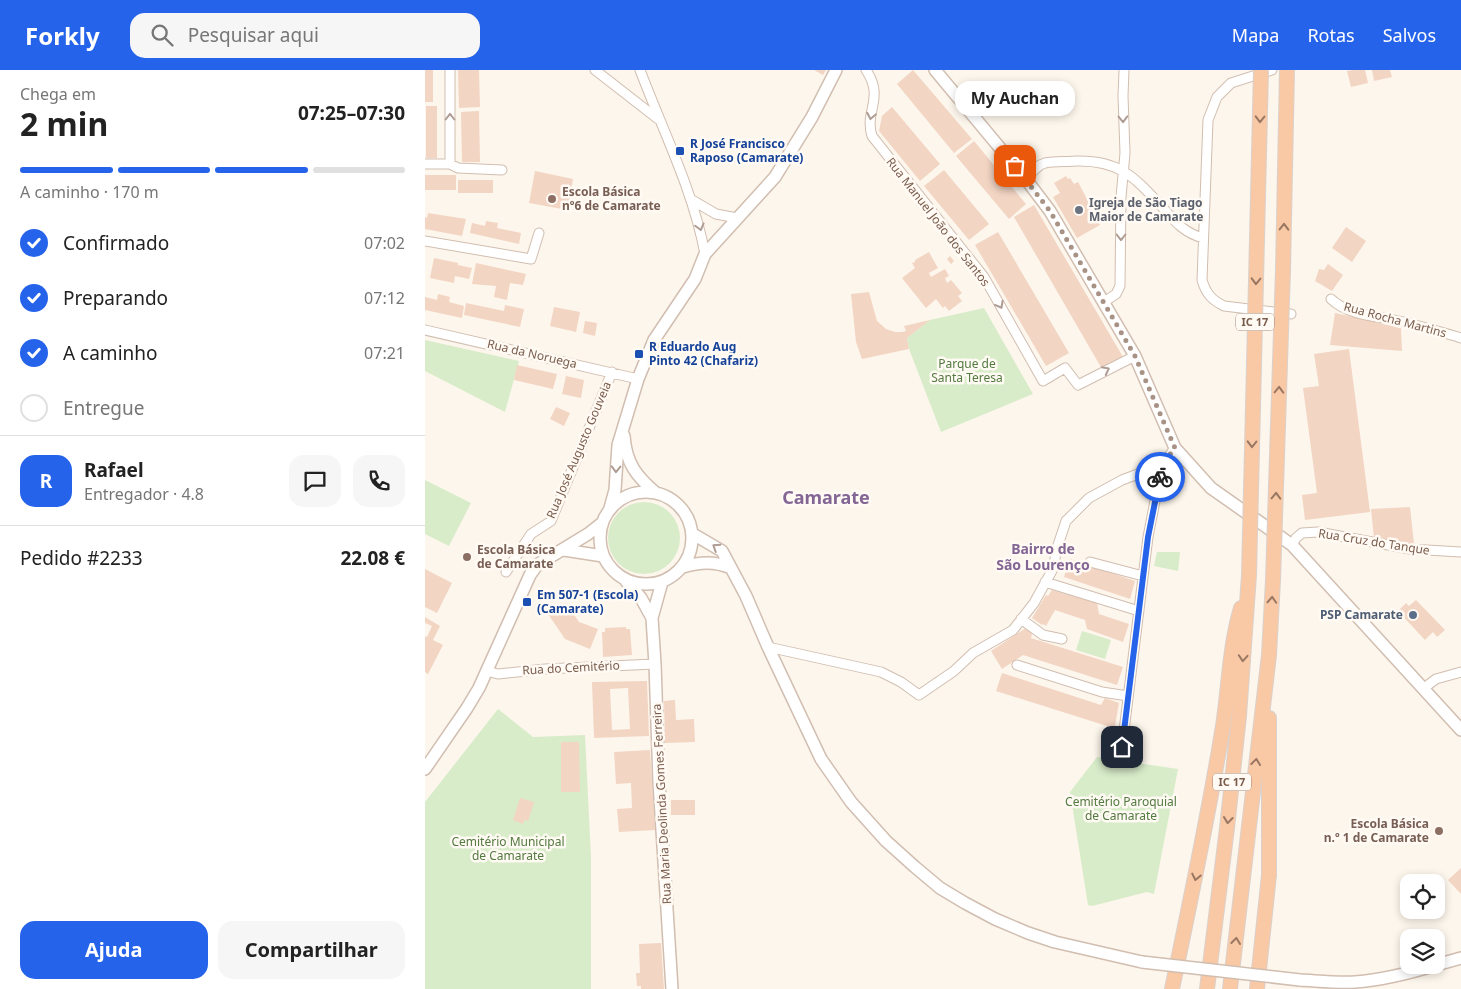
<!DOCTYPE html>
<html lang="pt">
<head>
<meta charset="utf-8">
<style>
  :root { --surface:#fff; --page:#f6f6f6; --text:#222; --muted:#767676; --line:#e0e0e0; --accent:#2563eb }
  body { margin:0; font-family:"Noto Sans",sans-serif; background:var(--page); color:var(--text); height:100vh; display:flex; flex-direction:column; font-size:19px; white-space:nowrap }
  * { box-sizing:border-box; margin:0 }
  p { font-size:16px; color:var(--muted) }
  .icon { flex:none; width:28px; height:28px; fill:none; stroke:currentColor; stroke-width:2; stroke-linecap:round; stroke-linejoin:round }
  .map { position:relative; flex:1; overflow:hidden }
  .sheet { display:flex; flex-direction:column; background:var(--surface); width:425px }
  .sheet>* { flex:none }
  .tools { position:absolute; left:975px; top:804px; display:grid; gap:10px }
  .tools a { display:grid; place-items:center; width:45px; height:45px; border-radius:10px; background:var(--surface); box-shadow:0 2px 8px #0003; font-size:25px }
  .pin { position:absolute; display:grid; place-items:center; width:42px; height:42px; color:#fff; margin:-21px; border-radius:10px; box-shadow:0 2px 8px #0006 }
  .courier { position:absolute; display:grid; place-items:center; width:50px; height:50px; margin:-25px; border:4px solid #2563eb; border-radius:50%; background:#fff; color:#222; box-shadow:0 1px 6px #0007 }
  .bubble { position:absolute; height:35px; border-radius:15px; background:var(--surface); box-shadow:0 2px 8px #0003; font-size:16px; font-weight:700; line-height:35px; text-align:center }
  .head em { font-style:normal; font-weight:700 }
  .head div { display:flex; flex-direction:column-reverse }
  .head { display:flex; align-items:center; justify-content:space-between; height:85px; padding:0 20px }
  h1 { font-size:32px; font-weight:700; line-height:38px }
  .bar { display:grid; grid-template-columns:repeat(4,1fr); gap:8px 5px; align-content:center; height:60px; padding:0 20px }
  .bar i { height:6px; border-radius:4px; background:var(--line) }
  .bar .on { background:var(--accent) }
  .bar p { grid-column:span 4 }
  .line { display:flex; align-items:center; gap:12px; padding:0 20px; border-top:1px solid var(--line) }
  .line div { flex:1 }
  .round { display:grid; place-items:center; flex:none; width:52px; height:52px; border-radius:15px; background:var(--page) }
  ol { padding:0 20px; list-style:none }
  li { display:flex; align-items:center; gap:15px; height:55px }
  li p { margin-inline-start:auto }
  li .icon { padding:5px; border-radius:50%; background:var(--accent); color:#fff; stroke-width:4 }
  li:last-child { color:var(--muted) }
  li i { width:28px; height:28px; border:2px solid var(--line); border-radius:50% }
  .cta { display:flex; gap:10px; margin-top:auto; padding:10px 20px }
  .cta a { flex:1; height:58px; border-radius:15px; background:var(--accent); color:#fff; font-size:20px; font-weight:700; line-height:58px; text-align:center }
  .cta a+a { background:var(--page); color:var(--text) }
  header { display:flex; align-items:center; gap:30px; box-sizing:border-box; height:70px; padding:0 25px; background:var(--accent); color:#fff }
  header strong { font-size:24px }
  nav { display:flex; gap:28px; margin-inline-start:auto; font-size:18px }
  .search { width:350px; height:45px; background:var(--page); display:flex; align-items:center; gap:12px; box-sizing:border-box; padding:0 18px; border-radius:15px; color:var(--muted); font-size:19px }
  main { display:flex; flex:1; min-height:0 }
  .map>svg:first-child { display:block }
</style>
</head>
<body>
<header>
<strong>Forkly</strong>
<div class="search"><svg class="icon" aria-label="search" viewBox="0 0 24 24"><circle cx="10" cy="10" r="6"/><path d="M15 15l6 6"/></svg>Pesquisar aqui</div>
<nav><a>Mapa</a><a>Rotas</a><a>Salvos</a></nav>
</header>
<main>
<section class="sheet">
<div class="head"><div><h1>2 min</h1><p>Chega em</p></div><em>07:25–07:30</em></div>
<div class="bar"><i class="on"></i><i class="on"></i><i class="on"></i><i></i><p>A caminho · 170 m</p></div>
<ol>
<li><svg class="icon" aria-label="check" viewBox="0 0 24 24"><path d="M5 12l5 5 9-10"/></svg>Confirmado<p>07:02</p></li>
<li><svg class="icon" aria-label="check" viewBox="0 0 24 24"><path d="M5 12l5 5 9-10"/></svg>Preparando<p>07:12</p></li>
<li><svg class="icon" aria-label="check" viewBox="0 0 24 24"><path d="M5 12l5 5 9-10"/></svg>A caminho<p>07:21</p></li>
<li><i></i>Entregue</li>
</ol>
<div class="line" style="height:90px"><b class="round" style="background:var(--accent);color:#fff">R</b><div><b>Rafael</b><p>Entregador · 4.8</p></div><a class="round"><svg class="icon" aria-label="chat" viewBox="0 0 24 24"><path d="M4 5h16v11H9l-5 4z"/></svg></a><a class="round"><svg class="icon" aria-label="phone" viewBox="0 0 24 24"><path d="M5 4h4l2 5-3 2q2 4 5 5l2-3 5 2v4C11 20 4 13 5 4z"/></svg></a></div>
<div class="line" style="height:65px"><div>Pedido #2233</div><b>22.08 €</b></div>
<div class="cta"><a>Ajuda</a><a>Compartilhar</a></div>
</section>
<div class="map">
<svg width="1036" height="919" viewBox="0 0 1036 919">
  <rect width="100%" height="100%" fill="#fdf6ec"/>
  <!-- green -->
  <path fill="#d8ecc9" d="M559 238 608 324 516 362 484 279 482 268 505 250Z
    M0 270 94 291 80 342 0 301Z
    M0 410 46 433 24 476 0 464Z
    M183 468a36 36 0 1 1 72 0a36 36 0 1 1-72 0Z
    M732 482H755L753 501 729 496Z
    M657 561 686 570 680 589 651 580Z
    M73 639 108 667 160 665 166 787V919H0V732Z
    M672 687 753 699 729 824 722 822 667 836 663 835 645 722Z"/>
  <!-- building -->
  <path fill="#f3d5c3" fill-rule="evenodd" d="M0 0H8V32H0Z
    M33 0H54L55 37 34 38Z
    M389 0H401L398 5Z
    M488 0 547 69 529 83 472 14Z
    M928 0H940L943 13 926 17 922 1Z
    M947 0H965L967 7 949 11Z
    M1 36H12V88H1Z
    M467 37 515 94 495 111 454 61 457 46Z
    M54 41 55 92H37L36 42Z
    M549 71 601 134 584 149 531 86Z
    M605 77 610 83 607 86 602 79Z
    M519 100 564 154 544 170 499 116Z
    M110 101 148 109 143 140 104 133Z
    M0 105H31V120H0Z
    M641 106 643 109 645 108 649 114 653 112 663 131 667 129 677 149 673 151 675 155 652 168 628 127 635 123 629 113Z
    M33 110H68V123H33Z
    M609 135 698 287 677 299 589 147Z
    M3 143 41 149 37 166 0 159V147L2 148Z
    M61 151 73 153 72 158 96 163 94 174 45 163 47 153 60 156Z
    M921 157 941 171 927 192 907 178Z
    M573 162 644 283 621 296 550 175Z
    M504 182 513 198 504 203 506 207 520 199 524 206 520 208 522 213 526 210 537 223 533 226 537 231 524 241 520 236 518 238 511 229 501 238 477 208 490 198 487 193 490 192V190Z
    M525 186 529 191 526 194 522 189Z
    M9 188 33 193V195L47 198 44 209 30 206 29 213 5 208Z
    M51 193 101 204 98 215 85 213 82 230 69 227 71 216 47 214Z
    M903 194 918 205 907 221 890 211 894 199 899 200Z
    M444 222 452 251 461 259 470 262H477L481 261 479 256 505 250 482 268 484 279 437 289 431 272 426 224Z
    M13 224 25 227 24 232 39 236 37 248 0 240V227L12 230Z
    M41 233 79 241 80 235 99 239 95 257 39 245Z
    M129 237 155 242 151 262 125 256Z
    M910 243 976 258 977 281 905 275Z
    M160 251 172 253 170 266 158 263Z
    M924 279 945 442 880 450 877 425 892 423 878 318 894 316 889 284Z
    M92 295 132 304 128 319 89 310Z
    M141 306 159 310 156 328 137 324Z
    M131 337 145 343 139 356 125 349Z
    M985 437 989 474 949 468 946 439Z
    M645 489 710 511 705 529 639 507Z
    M0 499 27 513 12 543 0 537Z
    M627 520 672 533 674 544 704 554 698 572 662 559 660 550 630 540 621 556 618 554 617 555 607 548 621 525 623 526Z
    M991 530 1020 560 1012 567 1008 562 1000 570 973 541 981 533 984 536Z
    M141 533 154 552 173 559 165 579 140 569 123 544Z
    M0 547 15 556 8 570 18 575 3 604 0 602V566L2 567 7 556 0 553Z
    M201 557V559H205L207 585 178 587 177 562H180V558Z
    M601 558 602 559 604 558 607 564 606 568 698 597 692 615 598 585 577 599 566 581Z
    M577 603 676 635 680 628 694 633 690 656H682L663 650 571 621Z
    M222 611 224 666 169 668 167 612ZM203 618 205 659 187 660 185 619Z
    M250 630 251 650 269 649 270 672 240 673 239 631Z
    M136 672H154L155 722H136Z
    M225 680 230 760 194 762 192 739 207 738 206 713 191 714 189 682Z
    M95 728 109 732 103 751 99 750 98 754 88 750Z
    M246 730H270V745H246Z
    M1036 798V824L1023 810Z
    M236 873 239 919H216V916H212L211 903H215L214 874Z"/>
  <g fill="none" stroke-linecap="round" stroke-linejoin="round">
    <defs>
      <path id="minor" d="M170 0 233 49
        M215 0C238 61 268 120 280 184
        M441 0C460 28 439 41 447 66L559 207 618 311 640 298 653 315 710 286
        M847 0 806 13 792 27 783 50 777 210C781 224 787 230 799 236L866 244
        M0 94H25
        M25 94V0
        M25 94 33 98 77 100
        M600 108 615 95 620 93C630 91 641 92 651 91 696 90 710 108 739 139 751 153 760 163 778 168
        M267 130 291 144 312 148
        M0 171 106 189 114 163
        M906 229C925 247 955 246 979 252 998 257 1017 262 1036 268
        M679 232 691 224 695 216 696 127 700 83 698 26 699 0
        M0 260 213 309
        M867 475 871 468 877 463 893 462 985 479 1036 482
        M665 492 718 506
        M81 502 106 464 126 451 187 302
        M620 512 714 541
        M596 549 618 565 637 569
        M343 577 456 602 476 612 494 625 529 601 548 583 588 560 609 533 629 497 631 481 641 451 664 428 697 410 737 395
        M592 595 677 622 703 626
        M62 601 73 604 120 599 230 594
        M999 618 1011 609 1036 602
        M697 677 723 467 737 395 750 378"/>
      <path id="tertiary" d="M510 0 600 108 625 141 710 286 750 378 786 418 867 475 1036 660
        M199 366C201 393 211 406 231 423
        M175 468a46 46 0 1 1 92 0a46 46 0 1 1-92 0Z
        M185 438 190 420 193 375 213 309 229 270 270 209 280 184 350 107 387 47 411 0
        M268 464 297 481 321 526 343 577 396 689 426 732 461 771 490 797 515 818 540 833 570 849 603 863 630 872 717 892
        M139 480 178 486
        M258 497C275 492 289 491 306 498
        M201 511 216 528 227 548
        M237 512 227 548 230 594 234 712 247 919
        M0 699 42 638 54 618 105 505 112 495 163 464 177 453
        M1011 895 1036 888
        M875 910C894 911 912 913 930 912 958 910 985 903 1011 895"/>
      <path id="trunk" d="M747 919C765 833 783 748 797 662 804 621 804 578 816 538
        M782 919 802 758 814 646 824 505
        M805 919 844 585 848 510
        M832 919 844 805V648"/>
    </defs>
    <!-- minor casing -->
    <use href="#minor" stroke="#d1beb0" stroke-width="11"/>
    <!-- tertiary casing -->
    <use href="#tertiary" stroke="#d1beb0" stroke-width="14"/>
    <!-- trunk casing -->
    <use href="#trunk" stroke="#dad1cd" stroke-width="16"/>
    <!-- minor -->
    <use href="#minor" stroke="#fff" stroke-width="9"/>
    <!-- tertiary -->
    <use href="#tertiary" stroke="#fff" stroke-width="11"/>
    <!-- trunk -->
    <use href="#trunk" stroke="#f9c8a4" stroke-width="14"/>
    <defs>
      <path id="tertiary-bridge" d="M717 892 875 910"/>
      <path id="trunk-bridge" d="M824 505 836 0
        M848 510 858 200 862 0"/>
    </defs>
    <!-- tertiary-bridge casing -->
    <use href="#tertiary-bridge" stroke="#d1beb0" stroke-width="14" stroke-linecap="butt"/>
    <!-- trunk-bridge casing -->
    <use href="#trunk-bridge" stroke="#dad1cd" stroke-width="16" stroke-linecap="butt"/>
    <!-- tertiary-bridge -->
    <use href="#tertiary-bridge" stroke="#fff" stroke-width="11"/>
    <!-- trunk-bridge -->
    <use href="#trunk-bridge" stroke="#f9c8a4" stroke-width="14"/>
  </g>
  <!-- one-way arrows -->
  <defs><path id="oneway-chevron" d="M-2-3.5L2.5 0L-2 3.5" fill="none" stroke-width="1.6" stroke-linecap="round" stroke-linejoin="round" transform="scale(1.25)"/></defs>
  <g stroke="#af9d94">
    <use href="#oneway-chevron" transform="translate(446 46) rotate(101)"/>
    <use href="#oneway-chevron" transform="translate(25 47) rotate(-90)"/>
    <use href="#oneway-chevron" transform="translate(698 49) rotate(89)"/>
    <use href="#oneway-chevron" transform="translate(275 157) rotate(75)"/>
    <use href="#oneway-chevron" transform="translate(696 167) rotate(90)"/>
    <use href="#oneway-chevron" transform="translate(575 235) rotate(61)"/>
    <use href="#oneway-chevron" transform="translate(681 300) rotate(-27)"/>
    <use href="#oneway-chevron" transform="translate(191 399) rotate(91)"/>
    <use href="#oneway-chevron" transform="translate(291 477) rotate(-147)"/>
  </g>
  <g stroke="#9a7763">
    <use href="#oneway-chevron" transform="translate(835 49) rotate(91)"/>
    <use href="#oneway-chevron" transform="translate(859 157) rotate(-89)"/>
    <use href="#oneway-chevron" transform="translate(831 211) rotate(91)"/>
    <use href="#oneway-chevron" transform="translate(854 320) rotate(-88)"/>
    <use href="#oneway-chevron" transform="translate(827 374) rotate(91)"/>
    <use href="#oneway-chevron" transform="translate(851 426) rotate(-88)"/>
    <use href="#oneway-chevron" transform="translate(847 530) rotate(-87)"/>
    <use href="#oneway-chevron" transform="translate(818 588) rotate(94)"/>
    <use href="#oneway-chevron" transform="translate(831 692) rotate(-83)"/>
    <use href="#oneway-chevron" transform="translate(803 750) rotate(96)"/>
    <use href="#oneway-chevron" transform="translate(771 807) rotate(102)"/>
    <use href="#oneway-chevron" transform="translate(811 871) rotate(-83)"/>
  </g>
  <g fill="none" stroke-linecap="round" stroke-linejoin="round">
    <!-- done -->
    <path stroke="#a89285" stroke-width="5" stroke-dasharray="0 9" d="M590 96 625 141 710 286 750 378 737 395 735 407"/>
    <!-- route -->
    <path stroke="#2563eb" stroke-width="6" d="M697 677 723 467 735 407"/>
  </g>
  <!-- markers -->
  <g fill="#1a4fb4" stroke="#fffaf3" stroke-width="2">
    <rect x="250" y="76" width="10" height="10" rx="2.5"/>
    <rect x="209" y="279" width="10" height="10" rx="2.5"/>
    <rect x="97" y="527" width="10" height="10" rx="2.5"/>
  </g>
  <g fill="#8d6e63" stroke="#fffaf3" stroke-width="2">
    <circle cx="127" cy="129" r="5"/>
    <circle cx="42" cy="487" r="5"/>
    <circle cx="1014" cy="761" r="5"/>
  </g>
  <circle fill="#6b7280" stroke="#fffaf3" stroke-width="2" cx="654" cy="140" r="5"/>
  <circle fill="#5c6f8a" stroke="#fffaf3" stroke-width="2" cx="988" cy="545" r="5"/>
  <g text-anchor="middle" stroke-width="5" stroke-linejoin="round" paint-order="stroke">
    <!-- shield labels -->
    <g fill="#fffaf3" stroke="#a28b7f" stroke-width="1">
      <rect x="811" y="243.5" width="38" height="17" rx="4"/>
      <rect x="788" y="703.5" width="38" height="17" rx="4"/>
    </g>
    <g font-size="11" font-weight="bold" fill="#7a5c4d">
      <text x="830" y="256">IC 17</text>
      <text x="807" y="716">IC 17</text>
    </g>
    <!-- transit labels -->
    <g font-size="12" font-weight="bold" fill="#164399" stroke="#fffaf3" text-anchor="start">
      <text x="265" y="78">R José Francisco<tspan x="265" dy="14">Raposo (Camarate)</tspan></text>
      <text x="224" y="281">R Eduardo Aug<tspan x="224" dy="14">Pinto 42 (Chafariz)</tspan></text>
      <text x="112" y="529">Em 507-1 (Escola)<tspan x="112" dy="14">(Camarate)</tspan></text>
    </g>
    <!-- education labels -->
    <g font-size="12" font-weight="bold" fill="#785e54" stroke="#fffaf3" text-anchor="start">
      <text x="137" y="126">Escola Básica<tspan x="137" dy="14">nº6 de Camarate</tspan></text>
      <text x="52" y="484">Escola Básica<tspan x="52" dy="14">de Camarate</tspan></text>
      <text x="1004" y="758" text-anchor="end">Escola Básica<tspan x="1004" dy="14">n.º 1 de Camarate</tspan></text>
    </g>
    <!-- worship labels -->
    <g font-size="12" font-weight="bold" fill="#5b616d" stroke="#fffaf3" text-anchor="start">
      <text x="664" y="137">Igreja de São Tiago<tspan x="664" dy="14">Maior de Camarate</tspan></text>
    </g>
    <!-- street labels -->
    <g font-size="12" fill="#7a5c4d" stroke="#fffaf3">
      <text transform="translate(513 152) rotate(52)" y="4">Rua Manuel João dos Santos</text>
      <text transform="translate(970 250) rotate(15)" y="4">Rua Rocha Martins</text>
      <text transform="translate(107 284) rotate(13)" y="4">Rua da Noruega</text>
      <text transform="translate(154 380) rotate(-67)" y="4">Rua José Augusto Gouveia</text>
      <text transform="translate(949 472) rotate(9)" y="4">Rua Cruz do Tanque</text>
      <text transform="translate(146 598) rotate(-3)" y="4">Rua do Cemitério</text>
      <text transform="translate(237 734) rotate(-93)" y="4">Rua Maria Deolinda Gomes Ferreira</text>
    </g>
    <!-- park labels -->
    <g font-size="12" fill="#537a41" stroke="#fffaf3">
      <text x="542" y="298">Parque de<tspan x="542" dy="14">Santa Teresa</tspan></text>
      <text x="696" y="736">Cemitério Paroquial<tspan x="696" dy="14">de Camarate</tspan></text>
      <text x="83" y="776">Cemitério Municipal<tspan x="83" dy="14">de Camarate</tspan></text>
    </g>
    <!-- service labels -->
    <g font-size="12" font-weight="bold" fill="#4e5e75" stroke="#fffaf3" text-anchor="end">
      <text x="978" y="549">PSP Camarate</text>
    </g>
    <!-- neighbourhood labels -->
    <g font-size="14" font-weight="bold" fill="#846695" stroke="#fffaf3">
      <text x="618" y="484">Bairro de<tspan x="618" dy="16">São Lourenço</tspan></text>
    </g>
    <!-- district labels -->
    <g font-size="18" font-weight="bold" fill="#846695" stroke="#fffaf3">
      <text x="401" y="434">Camarate</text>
    </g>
  </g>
</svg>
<div class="tools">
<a><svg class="icon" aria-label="locate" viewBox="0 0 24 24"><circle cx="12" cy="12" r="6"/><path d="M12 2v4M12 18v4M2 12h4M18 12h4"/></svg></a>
<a><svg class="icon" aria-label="layers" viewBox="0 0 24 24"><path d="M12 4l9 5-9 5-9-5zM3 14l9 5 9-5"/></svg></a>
</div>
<div class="pin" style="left:590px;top:96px;background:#ea580c"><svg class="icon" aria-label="bag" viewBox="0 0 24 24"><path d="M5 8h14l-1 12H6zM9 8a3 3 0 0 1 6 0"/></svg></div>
<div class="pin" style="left:697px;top:677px;background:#1f2937"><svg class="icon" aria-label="home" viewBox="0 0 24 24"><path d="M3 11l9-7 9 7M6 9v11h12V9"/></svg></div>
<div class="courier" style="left:735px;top:407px"><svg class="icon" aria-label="bike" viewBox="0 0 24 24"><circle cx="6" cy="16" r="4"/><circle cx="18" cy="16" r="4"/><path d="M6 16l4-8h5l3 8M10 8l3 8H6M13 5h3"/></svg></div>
<div class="bubble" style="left:530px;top:11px;width:120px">My Auchan</div>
</div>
</main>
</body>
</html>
